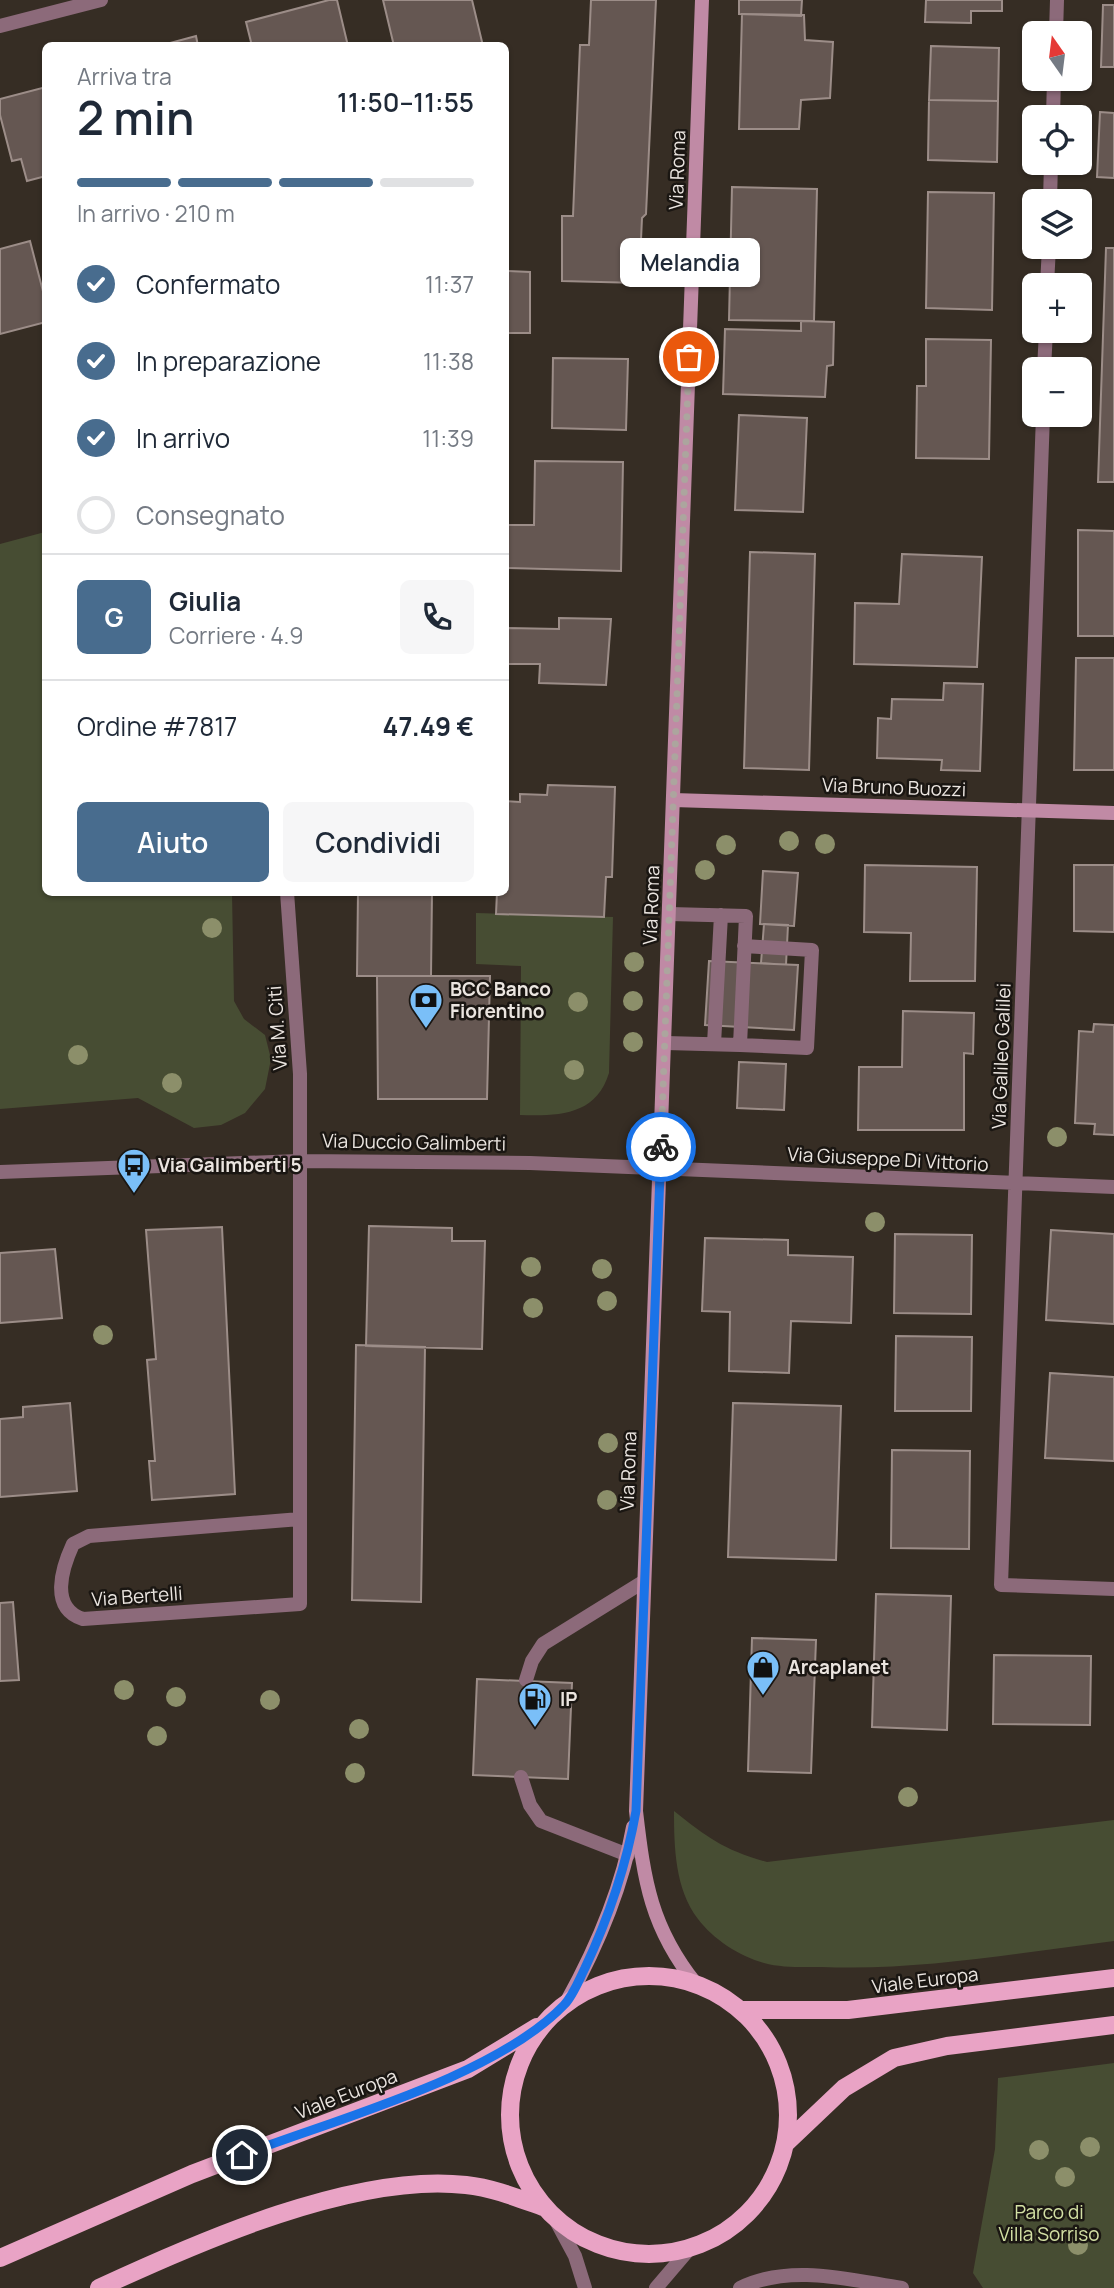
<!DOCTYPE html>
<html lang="it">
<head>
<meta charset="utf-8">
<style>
  :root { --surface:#fff; --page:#f6f6f7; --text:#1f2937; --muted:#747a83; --line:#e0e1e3; --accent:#486c8e }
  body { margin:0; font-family:Manrope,sans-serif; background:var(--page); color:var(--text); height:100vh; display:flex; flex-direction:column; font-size:26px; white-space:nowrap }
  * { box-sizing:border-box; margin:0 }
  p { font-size:23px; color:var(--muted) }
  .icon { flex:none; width:38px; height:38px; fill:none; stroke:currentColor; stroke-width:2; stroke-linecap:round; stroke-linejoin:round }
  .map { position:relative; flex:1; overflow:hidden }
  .drawer { position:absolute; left:42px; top:42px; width:467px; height:854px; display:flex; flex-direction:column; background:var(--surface); border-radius:10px; box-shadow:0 2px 5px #0004 }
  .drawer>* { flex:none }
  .needle { width:46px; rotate:346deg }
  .fabs { position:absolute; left:1022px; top:21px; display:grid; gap:14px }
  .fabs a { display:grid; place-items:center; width:70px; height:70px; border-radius:10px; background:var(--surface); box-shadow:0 2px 5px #0004; font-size:35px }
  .pin { position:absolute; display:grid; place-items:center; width:60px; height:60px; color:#fff; margin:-30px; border:4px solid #fff; border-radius:50%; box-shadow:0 2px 7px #0007 }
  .courier { position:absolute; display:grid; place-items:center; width:70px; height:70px; margin:-35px; border:5px solid #1a73e8; border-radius:50%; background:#fff; color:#222; box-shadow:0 2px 9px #0007 }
  .bubble { position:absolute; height:49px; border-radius:10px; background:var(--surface); box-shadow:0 2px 5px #0004; font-size:23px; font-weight:600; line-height:49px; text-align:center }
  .overview em { font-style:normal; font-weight:600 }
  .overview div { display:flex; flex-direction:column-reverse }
  .overview { display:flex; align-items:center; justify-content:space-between; height:119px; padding:0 35px }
  h1 { font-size:46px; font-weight:600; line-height:52px }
  .bar { display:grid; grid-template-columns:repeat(4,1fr); gap:10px 7px; align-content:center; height:84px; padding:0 35px }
  .bar i { height:9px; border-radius:5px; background:var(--line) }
  .bar .on { background:var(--accent) }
  .bar p { grid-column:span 4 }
  .line { display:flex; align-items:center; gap:18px; padding:0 35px; border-top:2px solid var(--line) }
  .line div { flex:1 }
  .round { display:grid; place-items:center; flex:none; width:74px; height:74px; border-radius:10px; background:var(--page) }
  ol { padding:0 35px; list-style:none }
  li { display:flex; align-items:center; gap:21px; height:77px }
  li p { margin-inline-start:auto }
  li .icon { padding:7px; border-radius:50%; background:var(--accent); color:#fff; stroke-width:4 }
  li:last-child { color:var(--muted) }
  li i { width:38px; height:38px; border:4px solid var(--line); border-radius:50% }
  .action { display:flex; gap:14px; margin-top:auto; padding:14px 35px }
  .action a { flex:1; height:80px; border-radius:10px; background:var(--accent); color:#fff; font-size:28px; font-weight:600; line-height:80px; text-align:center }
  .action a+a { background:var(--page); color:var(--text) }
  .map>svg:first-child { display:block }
</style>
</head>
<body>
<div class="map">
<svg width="1114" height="2288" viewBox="0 0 1114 2288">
  <rect width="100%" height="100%" fill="#362d24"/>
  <!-- green -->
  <path fill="#474d33" d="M45 532 46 892 232 893 234 1001 244 1019 265 1035 271 1059 265 1089 245 1113 221 1125 194 1128 138 1098 0 1109V544Z
    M476 913 613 917 609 1073C596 1116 558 1116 520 1115L521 966 476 964Z
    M674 1811C708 1838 724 1850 767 1862L1114 1820V1941C1017 1953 920 1971 822 1967 803 1967 782 1968 764 1963 739 1956 713 1939 698 1919 675 1889 674 1847 674 1811Z
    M1114 2063V2288H983L973 2273 995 2149 998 2078Z"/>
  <!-- building -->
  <path fill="#655752" stroke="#9c8d88" stroke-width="2" d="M329 0H337L348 46H252L246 22Z
    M383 0H472L483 46H394Z
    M591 0H656L646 214 642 218 639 283 562 281V216H573L580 45H589Z
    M739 0H802L801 16 739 14Z
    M926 0H1002V11H971V23L925 22Z
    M1103 5H1114V67H1101Z
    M742 14 804 15 805 40 833 42 830 98 801 100 799 129H739Z
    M196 36 198 46H159Z
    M931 46 999 48 998 101 929 100Z
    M46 87V176L27 181 21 159 12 161 0 115V99Z
    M929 100 998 101 997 162 928 160Z
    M1100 112 1114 113V178L1097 177Z
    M732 187 817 189 814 321 729 320Z
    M928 192 994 193 992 310 926 308Z
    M30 241 46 303V322L0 334V249Z
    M1106 248H1114V482H1098Z
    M506 271 530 272V333H506Z
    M801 321 834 322 833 365 827 366 825 397 723 394 725 329 801 331Z
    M926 339 991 340 989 459 916 458 917 386H926Z
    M553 358 628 359 626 430 552 428Z
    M739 415 807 418 803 512 735 510Z
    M535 461 623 462 621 571 506 568V525H534Z
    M1078 530 1114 531V636H1078Z
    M750 552 815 554 809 770 744 768Z
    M902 554 982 557 977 667 854 664 855 603 899 604Z
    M559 618 611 619 606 685 539 683 540 664H507L508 628 559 629Z
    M1076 658H1114V770H1074Z
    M944 683 983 684 980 771 941 770 942 760 877 758 878 718 891 719 892 699 943 700Z
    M548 785 615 787 612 877H606L604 917 496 914 497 892H506V801L520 802V794L547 795Z
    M865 865 977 867 975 981H910L911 933 864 932Z
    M1074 865H1114V932L1074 931Z
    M763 871 798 873 794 926 760 924Z
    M358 892H432L431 976H357Z
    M764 924 788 925 786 965 761 963Z
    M709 961 798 965 794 1030 705 1025Z
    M377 976H490L487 1099H378Z
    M903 1011 974 1013 973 1054 964 1053V1130H858L859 1067H902Z
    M1094 1024 1114 1025V1135L1094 1134 1095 1124 1075 1123 1079 1031 1093 1032Z
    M739 1062 786 1064 784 1110 737 1108Z
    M369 1226 452 1228V1241H485L482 1349 366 1346Z
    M222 1227 235 1494 152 1500 149 1461H155L147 1360 156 1359 146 1230Z
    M1051 1230 1114 1234V1324L1046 1320Z
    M895 1234 972 1235 971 1314 894 1313Z
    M705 1238 788 1240V1255L853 1257 851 1323 791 1321 789 1373 729 1371 730 1312 702 1311Z
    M55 1249 62 1318 0 1323V1253Z
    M896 1336 972 1337 971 1411H895Z
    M356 1345 425 1347 421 1602 352 1600Z
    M1050 1373 1114 1377V1461L1045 1458Z
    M70 1403 77 1491 0 1497V1419L23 1417V1407Z
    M733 1403 841 1406 836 1560 728 1557Z
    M892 1450 970 1451 969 1549 891 1548Z
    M876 1594 951 1596 947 1730 872 1727Z
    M13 1602 19 1680 0 1681V1603Z
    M752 1638 816 1640 811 1773 748 1771Z
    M994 1655 1091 1656 1090 1725 993 1724Z
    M477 1679 572 1683 568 1779 473 1775Z"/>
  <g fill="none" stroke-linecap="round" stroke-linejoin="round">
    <!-- lane -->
    <path stroke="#8c6a7a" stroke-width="14" d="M666 1043 740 1045 746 916 670 914
      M714 1044 721 915
      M740 1045 807 1048 812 950 744 946
      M526 1680 532 1661 543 1644 643 1582
      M521 1777 530 1805 541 1821 628 1855
      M740 2288C790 2263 850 2280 902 2288"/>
    <!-- street -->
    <path stroke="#8c6a7a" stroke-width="14" d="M0 26 101 0
      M1056 33 1057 0
      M1053 117 1054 79
      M1050 201 1051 163
      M1047 285 1049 247
      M1044 369 1046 331
      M1043 415 1001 1585 1114 1589
      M287 892 300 1074V1519L89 1536 73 1544C62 1568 49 1608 83 1619L300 1604V1519
      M0 1172 299 1161 530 1163 1114 1187
      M554 2217 575 2256 585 2288
      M656 2288 691 2247"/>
    <!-- secondary -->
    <path stroke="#c08aa5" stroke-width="14" d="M673 800 1114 813
      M696 1984C651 1928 644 1881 636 1811L702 0
      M566 2003C597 1947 622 1889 633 1827"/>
    <!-- primary -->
    <path stroke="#e9a3c5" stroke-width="18" d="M510 2115a139 139 0 1 1 278 0a139 139 0 1 1-278 0Z
      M740 2010H848L1114 1978
      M785 2144 844 2088 894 2058 947 2046 1114 2025
      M0 2258 192 2174 468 2069 537 2027
      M99 2288C198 2242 356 2172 466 2185 493 2188 518 2198 543 2207"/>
  </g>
  <!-- trees -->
  <g fill="#8c8f6a">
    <circle cx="789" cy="841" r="10"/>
    <circle cx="825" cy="844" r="10"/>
    <circle cx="726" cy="845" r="10"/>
    <circle cx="705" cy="870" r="10"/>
    <circle cx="212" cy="928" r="10"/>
    <circle cx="634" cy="962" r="10"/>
    <circle cx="633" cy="1001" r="10"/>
    <circle cx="578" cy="1002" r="10"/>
    <circle cx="633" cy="1042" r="10"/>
    <circle cx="78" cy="1055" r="10"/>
    <circle cx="574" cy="1070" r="10"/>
    <circle cx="172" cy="1083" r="10"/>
    <circle cx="1057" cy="1137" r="10"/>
    <circle cx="875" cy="1222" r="10"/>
    <circle cx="531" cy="1267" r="10"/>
    <circle cx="602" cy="1269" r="10"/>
    <circle cx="607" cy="1301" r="10"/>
    <circle cx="533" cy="1308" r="10"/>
    <circle cx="103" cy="1335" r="10"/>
    <circle cx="608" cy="1443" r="10"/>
    <circle cx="607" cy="1500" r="10"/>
    <circle cx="124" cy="1690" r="10"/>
    <circle cx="176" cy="1697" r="10"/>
    <circle cx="270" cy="1700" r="10"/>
    <circle cx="359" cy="1729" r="10"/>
    <circle cx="157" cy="1736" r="10"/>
    <circle cx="355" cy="1773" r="10"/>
    <circle cx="908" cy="1797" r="10"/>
    <circle cx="1090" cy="2147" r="10"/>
    <circle cx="1039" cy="2150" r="10"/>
    <circle cx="1065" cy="2177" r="10"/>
    <circle cx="1078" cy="2245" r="10"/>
  </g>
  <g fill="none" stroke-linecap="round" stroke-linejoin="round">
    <!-- done -->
    <path stroke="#aca59e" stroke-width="7" stroke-dasharray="0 12.6" d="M661 1147 689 357"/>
    <!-- route -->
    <path stroke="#1a73e8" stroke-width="9" d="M242 2155C336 2119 495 2077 564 2005 573 1996 579 1980 585 1968 609 1917 626 1867 636 1811L661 1147"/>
  </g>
  <!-- icons -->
  <defs>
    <symbol id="bank-pin" viewBox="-11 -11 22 30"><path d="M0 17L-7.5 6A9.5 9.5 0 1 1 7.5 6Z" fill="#7abff8" stroke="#1a1612"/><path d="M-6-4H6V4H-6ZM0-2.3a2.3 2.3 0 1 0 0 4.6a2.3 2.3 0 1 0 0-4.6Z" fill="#111"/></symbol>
    <symbol id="bus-pin" viewBox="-11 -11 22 30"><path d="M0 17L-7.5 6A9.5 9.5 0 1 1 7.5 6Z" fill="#7abff8" stroke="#1a1612"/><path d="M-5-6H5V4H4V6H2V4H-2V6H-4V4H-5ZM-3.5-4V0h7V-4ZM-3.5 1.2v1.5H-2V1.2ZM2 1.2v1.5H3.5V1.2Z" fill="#111"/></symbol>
    <symbol id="shop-pin" viewBox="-11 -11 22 30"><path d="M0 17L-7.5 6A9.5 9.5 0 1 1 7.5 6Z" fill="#7abff8" stroke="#1a1612"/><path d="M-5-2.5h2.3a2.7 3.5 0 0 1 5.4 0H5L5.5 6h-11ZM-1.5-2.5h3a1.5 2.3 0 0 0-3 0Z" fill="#111"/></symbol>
    <symbol id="fuel-pin" viewBox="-11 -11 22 30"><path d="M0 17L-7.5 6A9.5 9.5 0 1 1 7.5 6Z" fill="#7abff8" stroke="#1a1612"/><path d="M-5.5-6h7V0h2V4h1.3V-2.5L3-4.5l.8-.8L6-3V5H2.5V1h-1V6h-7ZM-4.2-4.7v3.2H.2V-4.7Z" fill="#111"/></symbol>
  </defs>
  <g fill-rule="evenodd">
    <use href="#bank-pin" x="407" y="981" width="38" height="52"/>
    <use href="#bus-pin" x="115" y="1146" width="38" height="52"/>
    <use href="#shop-pin" x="744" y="1648" width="38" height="52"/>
    <use href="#fuel-pin" x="516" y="1680" width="38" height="52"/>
  </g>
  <g text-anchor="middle" stroke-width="5" stroke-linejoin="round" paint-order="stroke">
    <!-- street labels -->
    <g font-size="19" fill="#ebe5e0" stroke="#1a1612">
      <text transform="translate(677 170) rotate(-88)" y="7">Via Roma</text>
      <text transform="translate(894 787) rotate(2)" y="7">Via Bruno Buozzi</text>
      <text transform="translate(651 905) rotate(-88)" y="7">Via Roma</text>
      <text transform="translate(277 1028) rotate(-94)" y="7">Via M. Citi</text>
      <text transform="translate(1001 1056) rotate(-88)" y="7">Via Galileo Galilei</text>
      <text transform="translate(414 1142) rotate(1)" y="7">Via Duccio Galimberti</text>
      <text transform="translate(888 1159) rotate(3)" y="7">Via Giuseppe Di Vittorio</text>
      <text transform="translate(628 1471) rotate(-88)" y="7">Via Roma</text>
      <text transform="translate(137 1596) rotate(-4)" y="7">Via Bertelli</text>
      <text transform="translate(925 1980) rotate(-7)" y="7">Viale Europa</text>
      <text transform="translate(346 2094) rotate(-21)" y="7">Viale Europa</text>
    </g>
    <!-- poi labels -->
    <g font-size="19" font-weight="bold" fill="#ebe5e0" stroke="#1a1612" text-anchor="start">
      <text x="450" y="996">BCC Banco<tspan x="450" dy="22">Fiorentino</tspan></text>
      <text x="158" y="1172">Via Galimberti 5</text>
      <text x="788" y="1674">Arcaplanet</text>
      <text x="560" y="1706">IP</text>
    </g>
    <!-- park labels -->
    <g font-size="19" fill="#d3e0a4" stroke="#1a1612">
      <text x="1049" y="2219">Parco di<tspan x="1049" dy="22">Villa Sorriso</tspan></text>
    </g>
  </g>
</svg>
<div class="fabs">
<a><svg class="needle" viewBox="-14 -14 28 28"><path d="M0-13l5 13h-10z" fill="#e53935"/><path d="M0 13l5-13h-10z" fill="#747a83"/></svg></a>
<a><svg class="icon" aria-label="locate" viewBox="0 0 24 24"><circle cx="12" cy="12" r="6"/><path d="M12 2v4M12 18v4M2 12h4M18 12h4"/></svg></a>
<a><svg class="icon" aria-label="layers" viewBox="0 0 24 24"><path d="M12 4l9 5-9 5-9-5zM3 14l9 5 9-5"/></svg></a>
<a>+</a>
<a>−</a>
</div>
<div class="pin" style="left:689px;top:357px;background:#ea580c"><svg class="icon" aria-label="bag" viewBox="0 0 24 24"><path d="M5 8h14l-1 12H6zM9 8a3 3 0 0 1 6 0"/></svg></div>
<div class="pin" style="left:242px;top:2155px;background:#1f2937"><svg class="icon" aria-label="home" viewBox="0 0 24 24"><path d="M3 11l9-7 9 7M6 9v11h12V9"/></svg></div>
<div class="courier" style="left:661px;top:1147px"><svg class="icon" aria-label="bike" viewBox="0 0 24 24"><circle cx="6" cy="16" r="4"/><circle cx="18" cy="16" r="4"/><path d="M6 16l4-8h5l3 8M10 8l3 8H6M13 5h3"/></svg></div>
<div class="bubble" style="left:620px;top:238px;width:140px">Melandia</div>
<section class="drawer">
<div class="overview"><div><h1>2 min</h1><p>Arriva tra</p></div><em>11:50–11:55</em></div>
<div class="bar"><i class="on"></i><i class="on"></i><i class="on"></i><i></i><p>In arrivo · 210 m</p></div>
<ol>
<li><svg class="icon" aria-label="check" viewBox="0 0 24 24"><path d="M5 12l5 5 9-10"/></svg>Confermato<p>11:37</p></li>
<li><svg class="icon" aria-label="check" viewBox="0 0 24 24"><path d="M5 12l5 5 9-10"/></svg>In preparazione<p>11:38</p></li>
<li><svg class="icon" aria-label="check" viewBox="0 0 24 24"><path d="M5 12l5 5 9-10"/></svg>In arrivo<p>11:39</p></li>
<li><i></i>Consegnato</li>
</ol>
<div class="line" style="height:126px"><b class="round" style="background:var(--accent);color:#fff">G</b><div><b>Giulia</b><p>Corriere · 4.9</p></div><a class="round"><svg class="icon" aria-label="phone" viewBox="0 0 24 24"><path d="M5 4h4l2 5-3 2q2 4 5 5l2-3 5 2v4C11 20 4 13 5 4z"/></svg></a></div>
<div class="line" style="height:91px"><div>Ordine #7817</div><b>47.49 €</b></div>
<div class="action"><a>Aiuto</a><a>Condividi</a></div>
</section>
</div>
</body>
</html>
